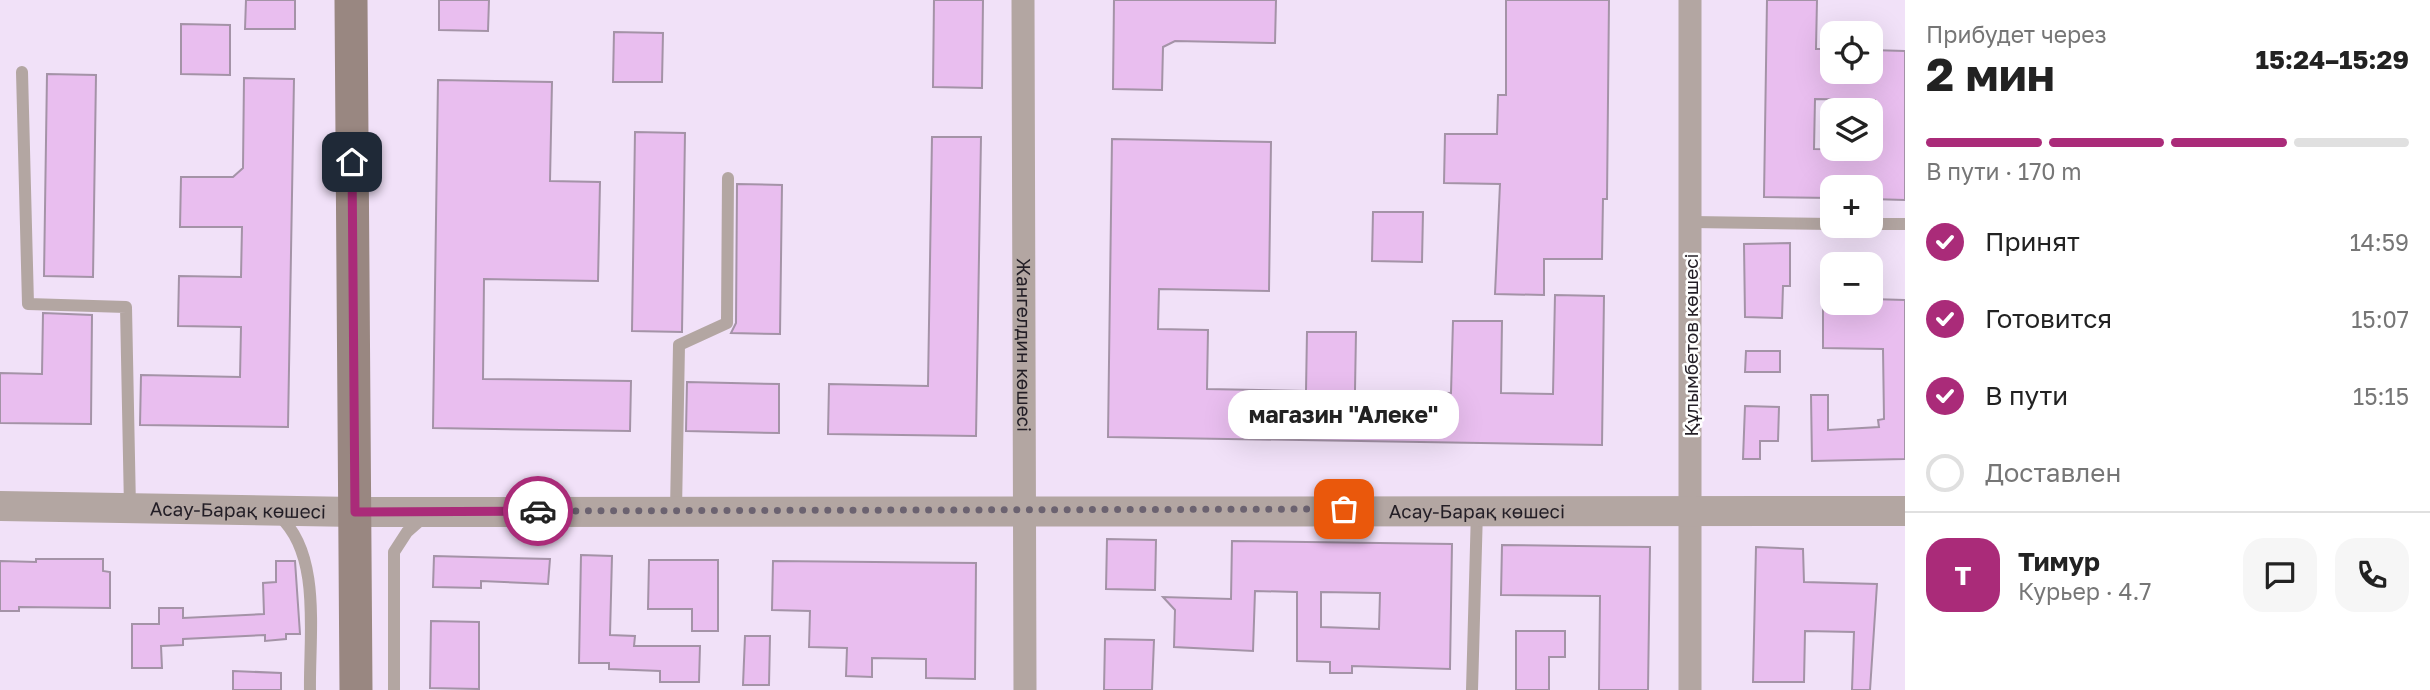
<!DOCTYPE html>
<html lang="ru">
<head>
<meta charset="utf-8">
<style>
  :root { --surface:#fff; --page:#f6f6f6; --text:#222; --muted:#767676; --line:#e0e0e0; --accent:#aa2b79 }
  body { margin:0; font-family:"Golos Text",sans-serif; background:var(--page); color:var(--text); height:100vh; display:flex; flex-direction:column; font-size:26px; white-space:nowrap }
  * { box-sizing:border-box; margin:0 }
  p { font-size:23px; color:var(--muted) }
  .icon { flex:none; width:38px; height:38px; fill:none; stroke:currentColor; stroke-width:2; stroke-linecap:round; stroke-linejoin:round }
  .map { position:relative; flex:1; overflow:hidden }
  .panel { display:flex; flex-direction:column; background:var(--surface); width:525px }
  .panel>* { flex:none }
  .fabs { position:absolute; left:1820px; top:21px; display:grid; gap:14px }
  .fabs a { display:grid; place-items:center; width:63px; height:63px; border-radius:14px; background:var(--surface); box-shadow:0 7px 28px #0002; font-size:35px }
  .pin { position:absolute; display:grid; place-items:center; width:60px; height:60px; color:#fff; margin:-30px; border-radius:14px; box-shadow:0 4px 10px #0006 }
  .courier { position:absolute; display:grid; place-items:center; width:70px; height:70px; margin:-35px; border:5px solid #aa2b79; border-radius:50%; background:#fff; color:#222; box-shadow:0 2px 9px #0007 }
  .bubble { position:absolute; height:49px; border-radius:21px; background:var(--surface); box-shadow:0 7px 28px #0002; font-size:23px; font-weight:700; line-height:49px; text-align:center }
  .overview em { font-style:normal; font-weight:700 }
  .overview div { display:flex; flex-direction:column-reverse }
  .overview { display:flex; align-items:center; justify-content:space-between; height:119px; padding:0 21px }
  h1 { font-size:46px; font-weight:700; line-height:52px }
  .bar { display:grid; grid-template-columns:repeat(4,1fr); gap:10px 7px; align-content:center; height:84px; padding:0 21px }
  .bar i { height:9px; border-radius:5px; background:var(--line) }
  .bar .active { background:var(--accent) }
  .bar p { grid-column:span 4 }
  .line { display:flex; align-items:center; gap:18px; padding:0 21px; border-top:2px solid var(--line) }
  .line div { flex:1 }
  .round { display:grid; place-items:center; flex:none; width:74px; height:74px; border-radius:21px; background:var(--page) }
  ol { padding:0 21px; list-style:none }
  li { display:flex; align-items:center; gap:21px; height:77px }
  li p { margin-inline-start:auto }
  li .icon { padding:7px; border-radius:50%; background:var(--accent); color:#fff; stroke-width:4 }
  li:last-child { color:var(--muted) }
  li i { width:38px; height:38px; border:4px solid var(--line); border-radius:50% }
  main { display:flex; flex:1; min-height:0 }
  .map>svg:first-child { display:block }
</style>
</head>
<body>
<main>
<div class="map">
<svg width="1905" height="690" viewBox="0 0 1905 690">
  <rect width="100%" height="100%" fill="#f1e1f8"/>
  <!-- building -->
  <path fill="#e9beef" stroke="#a493a7" stroke-width="2" fill-rule="evenodd" d="M246 0H295V29H245Z
    M439 0H489L488 31 439 30Z
    M934 0H983L982 88 933 87Z
    M1114 0H1276L1275 43 1175 41 1163 47 1162 90 1113 89Z
    M1506 0H1609L1607 199H1603L1602 259H1544V295L1495 294 1500 184 1444 183 1445 134H1497L1498 95H1506Z
    M1767 0H1817L1816 49H1832V72H1871V50L1905 51V200L1871 199V187H1832V198L1764 197ZM1815 99 1875 100V150L1814 149Z
    M181 24 230 25V75L181 74Z
    M614 32 663 33 662 82H613Z
    M47 74 96 75 93 277 44 276Z
    M244 78 294 79 288 427 140 425 141 375 240 377 241 327 178 326 179 276 241 277 242 227H180L181 177H233L243 168Z
    M438 80 552 82 550 181 600 182 598 281 484 279 483 379 631 381 630 431 433 428Z
    M635 132 685 133 682 332 632 331Z
    M932 137H981L976 436 828 434 829 384 928 386Z
    M1112 139 1271 142 1269 291 1159 289 1158 329 1208 330 1207 389 1306 391 1307 332H1356L1355 391 1451 393 1453 321H1502L1501 393 1553 394 1555 295 1604 296 1602 445 1108 437Z
    M737 184 782 185 780 334 731 333 736 323Z
    M1373 212H1423L1422 262 1372 261Z
    M1790 243V286H1783L1782 318 1745 317 1744 244Z
    M1871 299 1905 300V459L1812 461 1811 395H1828V430L1879 427 1878 420 1884 419 1883 349 1823 348V303H1871Z
    M43 313 92 315 91 424 0 423V373L42 374Z
    M1746 351H1780V372H1745Z
    M687 382 779 384V433L686 431Z
    M1745 406 1779 407 1778 441H1760V459H1743Z
    M1107 539 1156 540 1155 590 1106 589Z
    M1232 541 1452 544 1450 669 1352 666V673H1330V662L1297 661V592L1255 591 1253 651 1174 647 1175 610 1163 597 1231 599ZM1321 592 1380 593 1379 629 1321 627Z
    M1502 545 1650 547 1648 690H1599L1600 596 1501 595Z
    M1756 547 1803 549 1804 582 1877 584 1870 690H1852L1854 632 1805 631 1804 682H1753Z
    M581 555 612 556 610 635 635 636 634 646H700L699 682H660V671L609 669V663H579Z
    M434 556 550 559 548 584 481 581V588L433 587Z
    M36 559H103V571L110 572V608L19 607V611H0V561L36 562Z
    M649 560H718V631H692V609H648Z
    M276 561H295L300 634H286V639L265 641V635L183 639V645L161 646 162 668H132V624H159V608H183V618L264 614 263 583 276 582Z
    M773 561 976 563 975 679 926 678V659L872 658V677L846 676 847 648 809 647 810 611 772 610Z
    M431 621 479 622V689L430 688Z
    M1516 631H1565V657H1549V690H1516Z
    M745 636H770L769 685H743Z
    M1105 639 1154 640 1152 690H1104Z
    M233 671 281 673V690H233Z"/>
  <g fill="none" stroke-linecap="round" stroke-linejoin="round">
    <!-- service -->
    <path stroke="#b3a6a2" stroke-width="12" d="M22 72 28 304 126 307 130 508
      M1692 222 1832 224
      M1871 224H1905
      M676 510 679 345 727 323 728 178
      M279 516C322 554 309 636 310 690
      M394 690V552L407 532 424 517
      M1472 690 1477 510"/>
    <!-- minor -->
    <g stroke="#b3a6a2" stroke-width="23">
      <path id="s1" d="M1023 0 1025 690"/>
      <path d="M1690 0V690"/>
    </g>
    <!-- tertiary -->
    <path stroke="#b3a6a2" stroke-width="30" id="s2" d="M0 506 355 512 1905 511"/>
    <!-- secondary -->
    <path stroke="#998781" stroke-width="33" d="M351 0 356 690"/>
  </g>
  <g fill="none" stroke-linecap="round" stroke-linejoin="round">
    <!-- done -->
    <path stroke="#6b6270" stroke-width="7" stroke-dasharray="0 12.6" d="M538 511 1344 509"/>
    <!-- route -->
    <path stroke="#aa2b79" stroke-width="9" d="M352 162 355 512 538 511"/>
  </g>
  <g text-anchor="middle" stroke-width="5" stroke-linejoin="round" paint-order="stroke">
    <!-- street labels -->
    <g font-size="19" fill="#231e26" stroke="#fff">
      <text dy="7" stroke="none"><textPath href="#s1" startOffset="345">Жангелдин көшесі</textPath></text>
      <text transform="translate(1691 345) rotate(-90)" y="7">Құлымбетов көшесі</text>
      <text dy="7" stroke="none"><textPath href="#s2" startOffset="1477">Асау-Барақ көшесі</textPath></text>
      <text dy="7" stroke="none"><textPath href="#s2" startOffset="238">Асау-Барақ көшесі</textPath></text>
    </g>
  </g>
</svg>
<div class="fabs">
<a><svg class="icon" aria-label="locate" viewBox="0 0 24 24"><circle cx="12" cy="12" r="6"/><path d="M12 2v4M12 18v4M2 12h4M18 12h4"/></svg></a>
<a><svg class="icon" aria-label="layers" viewBox="0 0 24 24"><path d="M12 4l9 5-9 5-9-5zM3 14l9 5 9-5"/></svg></a>
<a>+</a>
<a>−</a>
</div>
<div class="pin" style="left:1344px;top:509px;background:#ea580c"><svg class="icon" aria-label="bag" viewBox="0 0 24 24"><path d="M5 8h14l-1 12H6zM9 8a3 3 0 0 1 6 0"/></svg></div>
<div class="pin" style="left:352px;top:162px;background:#1f2937"><svg class="icon" aria-label="home" viewBox="0 0 24 24"><path d="M3 11l9-7 9 7M6 9v11h12V9"/></svg></div>
<div class="courier" style="left:538px;top:511px"><svg class="icon" aria-label="car" viewBox="0 0 24 24"><path d="M5 17H2v-5l4-1 3-4h7l3 4 3 1v5h-3M9 17h6M6 11h13"/><circle cx="7" cy="17" r="2"/><circle cx="17" cy="17" r="2"/></svg></div>
<div class="bubble" style="left:1228px;top:390px;width:231px">магазин &quot;Алеке&quot;</div>
</div>
<section class="panel">
<div class="overview"><div><h1>2 мин</h1><p>Прибудет через</p></div><em>15:24–15:29</em></div>
<div class="bar"><i class="active"></i><i class="active"></i><i class="active"></i><i></i><p>В пути · 170 m</p></div>
<ol>
<li><svg class="icon" aria-label="check" viewBox="0 0 24 24"><path d="M5 12l5 5 9-10"/></svg>Принят<p>14:59</p></li>
<li><svg class="icon" aria-label="check" viewBox="0 0 24 24"><path d="M5 12l5 5 9-10"/></svg>Готовится<p>15:07</p></li>
<li><svg class="icon" aria-label="check" viewBox="0 0 24 24"><path d="M5 12l5 5 9-10"/></svg>В пути<p>15:15</p></li>
<li><i></i>Доставлен</li>
</ol>
<div class="line" style="height:126px"><b class="round" style="background:var(--accent);color:#fff">Т</b><div><b>Тимур</b><p>Курьер · 4.7</p></div><a class="round"><svg class="icon" aria-label="chat" viewBox="0 0 24 24"><path d="M4 5h16v11H9l-5 4z"/></svg></a><a class="round"><svg class="icon" aria-label="phone" viewBox="0 0 24 24"><path d="M5 4h4l2 5-3 2q2 4 5 5l2-3 5 2v4C11 20 4 13 5 4z"/></svg></a></div>
</section>
</main>
</body>
</html>
